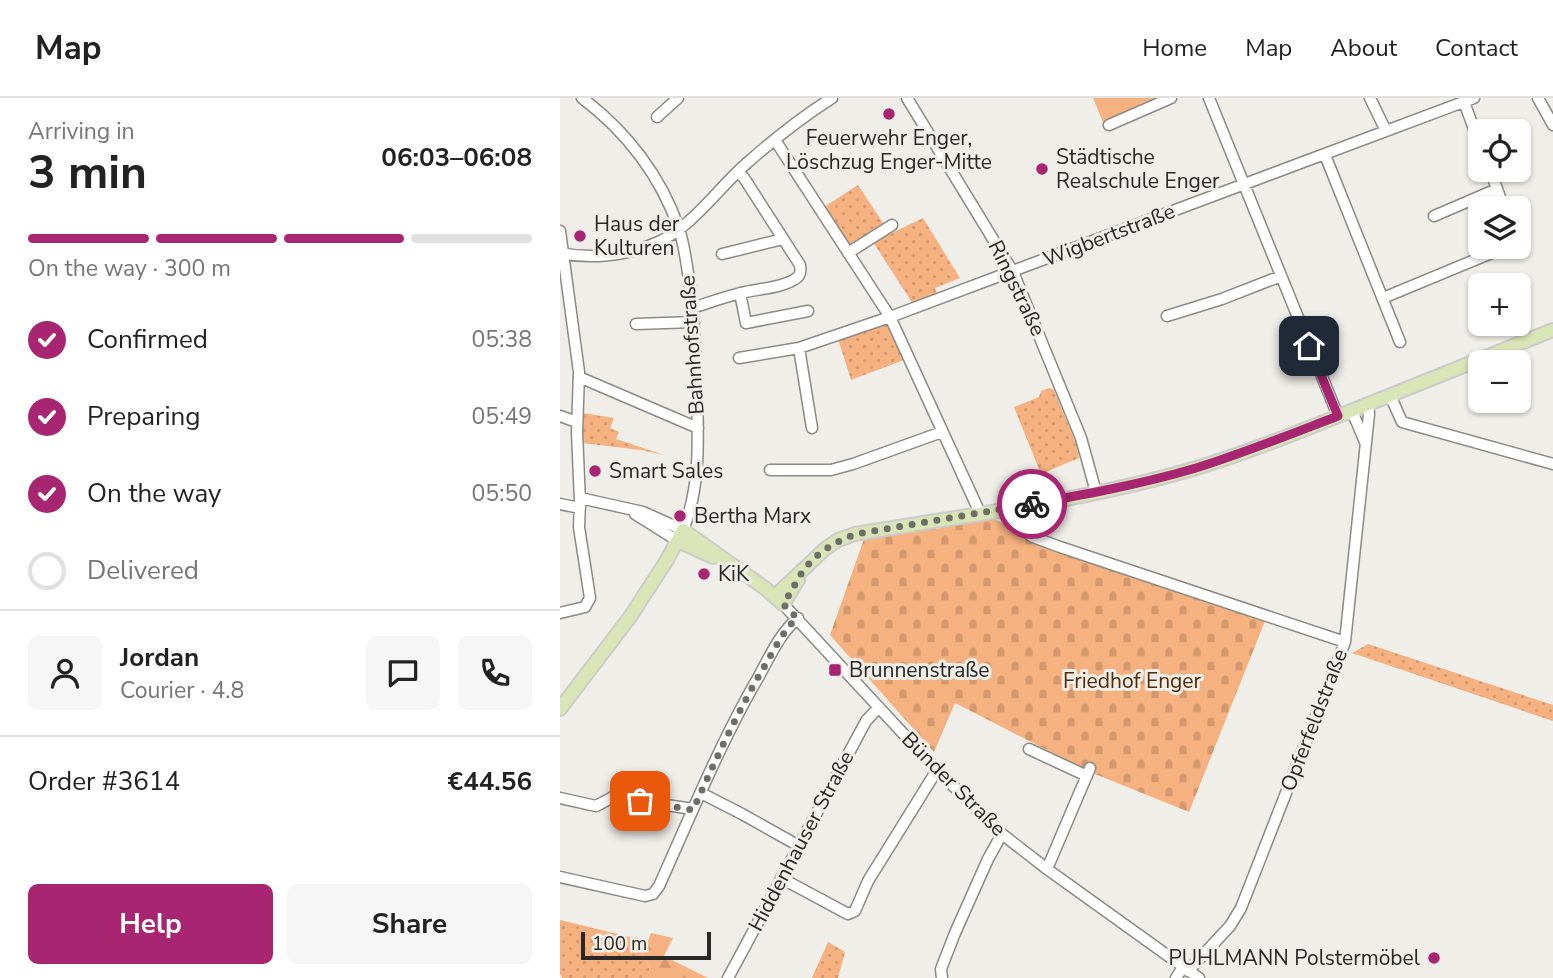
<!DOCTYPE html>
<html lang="en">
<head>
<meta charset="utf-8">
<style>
  :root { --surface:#fff; --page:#f6f6f6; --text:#222; --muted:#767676; --line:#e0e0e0; --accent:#a82571 }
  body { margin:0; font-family:"Nunito Sans",sans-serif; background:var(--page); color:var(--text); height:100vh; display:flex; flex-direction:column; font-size:26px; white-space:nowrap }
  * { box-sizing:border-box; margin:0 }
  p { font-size:23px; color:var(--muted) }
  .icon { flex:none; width:38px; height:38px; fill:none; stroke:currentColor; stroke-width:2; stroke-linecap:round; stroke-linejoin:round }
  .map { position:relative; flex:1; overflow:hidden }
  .sheet { display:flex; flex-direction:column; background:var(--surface); width:560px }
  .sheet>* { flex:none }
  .buttons { position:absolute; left:908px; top:21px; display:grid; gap:14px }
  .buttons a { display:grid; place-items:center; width:63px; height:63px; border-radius:10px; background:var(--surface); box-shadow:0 2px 5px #0004; font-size:35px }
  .scale { position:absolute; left:21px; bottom:18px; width:130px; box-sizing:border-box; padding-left:7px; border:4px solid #292826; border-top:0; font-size:19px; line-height:24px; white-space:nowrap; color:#292826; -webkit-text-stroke:5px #efeee8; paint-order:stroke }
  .pin { position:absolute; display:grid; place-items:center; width:60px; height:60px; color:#fff; margin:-30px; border-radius:14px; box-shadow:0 4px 10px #0006 }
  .courier { position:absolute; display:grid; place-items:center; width:70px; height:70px; margin:-35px; border:5px solid #a82571; border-radius:50%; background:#fff; color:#222; box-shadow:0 2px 9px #0007 }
  .head em { font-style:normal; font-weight:700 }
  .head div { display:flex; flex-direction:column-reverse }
  .head { display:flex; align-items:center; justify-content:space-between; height:119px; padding:0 28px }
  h1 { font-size:46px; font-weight:700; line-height:52px }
  .bar { display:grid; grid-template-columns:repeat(4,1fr); gap:10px 7px; align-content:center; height:84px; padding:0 28px }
  .bar i { height:9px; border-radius:5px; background:var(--line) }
  .bar .active { background:var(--accent) }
  .bar p { grid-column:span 4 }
  .line { display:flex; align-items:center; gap:18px; padding:0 28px; border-top:2px solid var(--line) }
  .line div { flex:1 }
  .round { display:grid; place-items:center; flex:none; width:74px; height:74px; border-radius:10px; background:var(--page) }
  ol { padding:0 28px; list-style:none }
  li { display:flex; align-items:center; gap:21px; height:77px }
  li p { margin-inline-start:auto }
  li .icon { padding:7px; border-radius:50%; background:var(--accent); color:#fff; stroke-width:4 }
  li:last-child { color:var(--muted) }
  li i { width:38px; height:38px; border:4px solid var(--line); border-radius:50% }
  .cta { display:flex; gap:14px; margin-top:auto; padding:14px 28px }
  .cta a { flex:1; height:80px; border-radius:10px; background:var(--accent); color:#fff; font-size:28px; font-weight:700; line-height:80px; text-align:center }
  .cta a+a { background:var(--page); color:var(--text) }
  header { display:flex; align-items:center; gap:42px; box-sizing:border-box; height:98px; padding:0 35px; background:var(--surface); border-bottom:2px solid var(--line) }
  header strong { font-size:33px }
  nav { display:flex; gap:38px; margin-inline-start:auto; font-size:24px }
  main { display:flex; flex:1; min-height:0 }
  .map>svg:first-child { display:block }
</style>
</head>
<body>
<header>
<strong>Map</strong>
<nav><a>Home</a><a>Map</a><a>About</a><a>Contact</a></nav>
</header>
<main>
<section class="sheet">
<div class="head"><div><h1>3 min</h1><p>Arriving in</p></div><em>06:03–06:08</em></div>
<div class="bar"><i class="active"></i><i class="active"></i><i class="active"></i><i></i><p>On the way · 300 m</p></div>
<ol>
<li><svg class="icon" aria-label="check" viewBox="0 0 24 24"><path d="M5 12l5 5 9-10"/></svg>Confirmed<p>05:38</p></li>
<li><svg class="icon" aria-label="check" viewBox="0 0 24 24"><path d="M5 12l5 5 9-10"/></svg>Preparing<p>05:49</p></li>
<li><svg class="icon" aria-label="check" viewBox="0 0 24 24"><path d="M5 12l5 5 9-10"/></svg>On the way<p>05:50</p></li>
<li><i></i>Delivered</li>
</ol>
<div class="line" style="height:126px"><a class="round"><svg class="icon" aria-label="person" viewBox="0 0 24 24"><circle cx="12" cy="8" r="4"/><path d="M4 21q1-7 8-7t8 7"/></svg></a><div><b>Jordan</b><p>Courier · 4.8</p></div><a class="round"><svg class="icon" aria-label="chat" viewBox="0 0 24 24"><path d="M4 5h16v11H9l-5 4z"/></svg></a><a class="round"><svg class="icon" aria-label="phone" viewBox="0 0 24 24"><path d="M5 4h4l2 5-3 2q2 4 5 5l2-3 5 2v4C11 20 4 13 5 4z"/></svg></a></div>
<div class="line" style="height:91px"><div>Order #3614</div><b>€44.56</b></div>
<div class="cta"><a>Help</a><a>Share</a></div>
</section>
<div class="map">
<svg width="993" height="880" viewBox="0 0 993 880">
  <defs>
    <pattern id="grass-dots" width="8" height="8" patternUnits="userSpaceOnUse" patternTransform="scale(1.75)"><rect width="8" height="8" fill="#f6b180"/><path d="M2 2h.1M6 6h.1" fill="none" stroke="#d3986e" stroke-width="1.8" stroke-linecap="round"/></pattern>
    <pattern id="forest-firs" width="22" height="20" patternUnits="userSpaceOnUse" patternTransform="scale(1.75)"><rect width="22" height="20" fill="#f6b180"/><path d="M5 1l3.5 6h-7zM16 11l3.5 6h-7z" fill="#d3986e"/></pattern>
    <pattern id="cemetery-stones" width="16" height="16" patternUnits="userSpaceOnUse" patternTransform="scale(1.75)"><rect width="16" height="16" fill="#f6b180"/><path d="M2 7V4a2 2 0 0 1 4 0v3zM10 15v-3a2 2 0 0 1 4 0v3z" fill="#d3986e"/></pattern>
  </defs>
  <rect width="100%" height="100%" fill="#efeee8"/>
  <!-- grass -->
  <path fill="url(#grass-dots)" d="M298 87 323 125V129L289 148 264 109Z
    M363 120 400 180 375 190 377 196 353 206 313 144Z
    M327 224 344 262 291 282 278 241Z
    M490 290 494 292 517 348 519 360 481 376 454 309 479 299 481 293Z
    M23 315 54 320 50 330 59 334 56 341 104 357 81 352 22 345Z
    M808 546 993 607V623L792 555Z
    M0 822 74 840 90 869 87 880H2L0 876Z
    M268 844 285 854 278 880H252Z"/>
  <!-- forest -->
  <path fill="url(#forest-firs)" d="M91 835 113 840 104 858 148 880H87L90 869 74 840 88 843Z"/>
  <!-- cemetery -->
  <path fill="url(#cemetery-stones)" d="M430 419 496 451 705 523 629 714 530 674 395 605 374 654 270 537 304 441Z"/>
  <!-- pitch -->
  <path fill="#f6b180" d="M533 0H599L543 24Z"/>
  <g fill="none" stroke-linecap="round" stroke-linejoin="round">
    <defs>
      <path id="minor" d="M347 0 453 174 521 340 536 394
        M649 0 778 318
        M810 0 826 33
        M978 0 993 27
        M904 4 920 47
        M97 19 118 0
        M549 27 611 0
        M215 42 330 219 420 415
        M765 57 840 244
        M930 72 944 110
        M874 118 937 91
        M0 133 19 274 17 334 20 404 19 429 30 500 25 509 0 515
        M0 155C39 163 91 155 122 129 146 110 164 85 187 65 213 42 242 19 272 0
        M288 155 332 127
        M162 156 223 141
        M180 195 186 225 248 213
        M823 200 946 149
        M132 210C148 205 164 199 181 195 196 191 222 190 235 181 241 178 241 173 240 167L184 80 178 74
        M607 218 662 201 721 178
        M76 226 134 224
        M239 250 252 330
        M179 260 239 250 330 219 914 0
        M19 279 138 330
        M830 297 842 324 993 366
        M792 313 805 344
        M0 318 17 324
        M210 372H271L293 366 382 334
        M20 400 83 414 123 432C141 388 138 341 137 295 136 259 134 224 130 189 127 169 125 149 119 131 101 78 66 33 22 0
        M0 406 20 410
        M444 411 454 426 473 439 500 449 785 544
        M75 416 118 443
        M223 506 377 672 442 736 487 771 639 880
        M469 651 527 678
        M141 695 182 716 239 748
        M0 700 36 708 53 699 133 711
        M487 771 530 670
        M0 779 85 798 93 796 99 788C131 717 160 645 199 578 210 558 220 535 238 520
        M221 780 288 816 295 813 308 783 377 672
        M628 873 670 828 681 810 785 544 809 316 808 306
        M168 880 306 623 319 609
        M382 880 381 871 395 835 428 761 442 736
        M616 880 623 869"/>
      <path id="major" d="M118 443 153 459
        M215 498 265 451 278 442 295 436C408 417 523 403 633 371 690 354 746 331 801 309 865 283 929 258 993 232
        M0 611 70 519 107 462 123 432 206 491 223 506 238 482"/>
    </defs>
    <!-- minor casing -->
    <use href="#minor" stroke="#8b8a85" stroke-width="13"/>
    <!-- major casing -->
    <use href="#major" stroke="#cccbcb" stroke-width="16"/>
    <!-- minor -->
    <use href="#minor" stroke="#fff" stroke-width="10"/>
    <!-- major -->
    <use href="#major" stroke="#d9e5b6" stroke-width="12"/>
  </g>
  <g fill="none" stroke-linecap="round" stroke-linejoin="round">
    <!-- done -->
    <path stroke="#6e6d6a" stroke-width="7" stroke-dasharray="0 12.6" d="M80 703 133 712C155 663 177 615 204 569 214 552 223 533 237 520L223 506C230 496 235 486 241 476 254 456 274 444 296 436L472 406"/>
    <!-- route -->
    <path stroke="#a82571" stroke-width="9" d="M472 406C527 396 582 386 636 370 684 355 731 336 778 318L749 248"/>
  </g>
  <!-- markers -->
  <g fill="#a82571" stroke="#efeee8" stroke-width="2.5">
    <circle cx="329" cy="16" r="7"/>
    <circle cx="482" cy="71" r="7"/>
    <circle cx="20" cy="138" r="7"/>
    <circle cx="35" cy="373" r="7"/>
    <circle cx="120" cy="418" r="7"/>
    <circle cx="144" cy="476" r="7"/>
    <rect x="268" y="565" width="14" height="14" rx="3.5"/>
    <circle cx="874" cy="860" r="7"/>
  </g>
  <g text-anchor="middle" stroke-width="6" stroke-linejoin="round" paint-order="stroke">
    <!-- poi labels -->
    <g font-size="21" fill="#292826" stroke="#efeee8" text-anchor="start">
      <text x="329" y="47" text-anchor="middle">Feuerwehr Enger,<tspan x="329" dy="24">Löschzug Enger-Mitte</tspan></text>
      <text x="496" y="66">Städtische<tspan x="496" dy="24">Realschule Enger</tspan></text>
      <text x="34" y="133">Haus der<tspan x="34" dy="24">Kulturen</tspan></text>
      <text x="49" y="380">Smart Sales</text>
      <text x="134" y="425">Bertha Marx</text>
      <text x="158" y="483">KiK</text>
      <text x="289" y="579">Brunnenstraße</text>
      <text x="860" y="867" text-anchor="end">PUHLMANN Polstermöbel</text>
    </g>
    <!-- street labels -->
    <g font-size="21" fill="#292826" stroke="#efeee8">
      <text transform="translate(549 137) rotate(-21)" y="7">Wigbertstraße</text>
      <text transform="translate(457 190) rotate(64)" y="7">Ringstraße</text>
      <text transform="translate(132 247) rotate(-94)" y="7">Bahnhofstraße</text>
      <text transform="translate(754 622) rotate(-69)" y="7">Opferfeldstraße</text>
      <text transform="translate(394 686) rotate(45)" y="7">Bünder Straße</text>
      <text transform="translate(241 743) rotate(-62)" y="7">Hiddenhauser Straße</text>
    </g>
    <!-- park labels -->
    <g font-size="21" fill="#552902" stroke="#efeee8">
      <text x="572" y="590">Friedhof Enger</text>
    </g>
  </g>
</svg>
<div class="buttons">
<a><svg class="icon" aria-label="locate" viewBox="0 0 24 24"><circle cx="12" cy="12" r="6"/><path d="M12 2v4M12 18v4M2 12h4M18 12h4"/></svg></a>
<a><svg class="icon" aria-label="layers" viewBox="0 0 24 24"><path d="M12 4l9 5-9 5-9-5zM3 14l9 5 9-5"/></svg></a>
<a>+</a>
<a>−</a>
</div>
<div class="scale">100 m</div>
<div class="pin" style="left:80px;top:703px;background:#ea580c"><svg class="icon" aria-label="bag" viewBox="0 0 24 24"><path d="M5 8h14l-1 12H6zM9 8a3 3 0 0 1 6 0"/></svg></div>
<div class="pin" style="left:749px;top:248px;background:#1f2937"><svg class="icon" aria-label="home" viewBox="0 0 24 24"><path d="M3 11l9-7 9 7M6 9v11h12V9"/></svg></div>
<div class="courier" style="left:472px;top:406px"><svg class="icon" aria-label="bike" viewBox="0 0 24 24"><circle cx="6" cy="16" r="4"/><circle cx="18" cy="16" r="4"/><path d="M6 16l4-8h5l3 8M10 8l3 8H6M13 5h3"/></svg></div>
</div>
</main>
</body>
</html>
